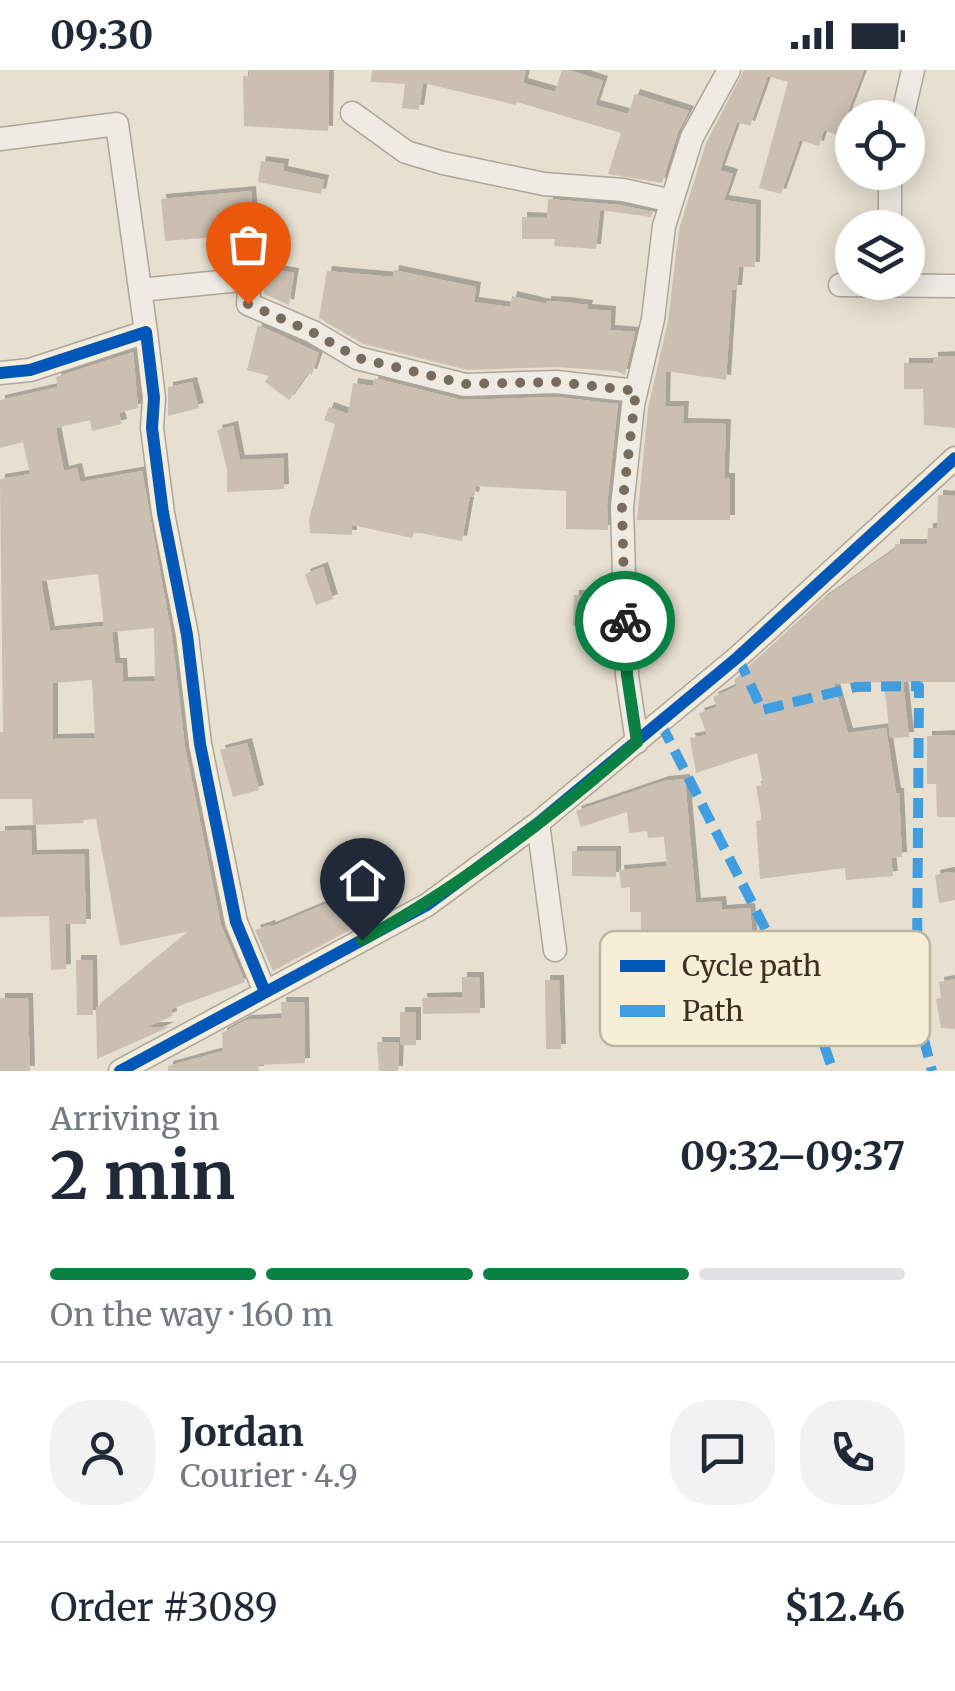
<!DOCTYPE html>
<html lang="en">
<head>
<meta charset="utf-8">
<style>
  :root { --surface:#fff; --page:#f2f2f3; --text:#1f2937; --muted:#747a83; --line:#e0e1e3; --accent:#0b8043 }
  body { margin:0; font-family:Merriweather,serif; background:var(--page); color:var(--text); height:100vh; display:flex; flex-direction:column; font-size:38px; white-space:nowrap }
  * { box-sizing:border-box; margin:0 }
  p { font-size:32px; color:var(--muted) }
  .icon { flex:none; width:55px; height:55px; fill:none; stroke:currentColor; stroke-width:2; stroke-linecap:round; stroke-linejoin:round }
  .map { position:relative; height:1001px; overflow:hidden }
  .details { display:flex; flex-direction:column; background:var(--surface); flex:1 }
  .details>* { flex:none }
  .tools { position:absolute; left:835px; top:30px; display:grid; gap:20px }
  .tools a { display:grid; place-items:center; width:90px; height:90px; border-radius:50%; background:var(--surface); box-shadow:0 5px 25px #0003; font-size:50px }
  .pin { position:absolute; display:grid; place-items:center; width:85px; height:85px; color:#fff; margin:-102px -42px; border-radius:50% 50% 50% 0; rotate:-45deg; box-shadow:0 0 10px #0007 }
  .pin .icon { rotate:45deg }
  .courier { position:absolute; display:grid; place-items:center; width:100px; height:100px; margin:-50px; border:8px solid #0b8043; border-radius:50%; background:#fff; color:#222; box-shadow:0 2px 12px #0007 }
  .head em { font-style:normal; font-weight:700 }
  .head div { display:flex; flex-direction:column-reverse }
  .head { display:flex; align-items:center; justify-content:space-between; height:170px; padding:0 50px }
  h1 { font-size:65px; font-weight:700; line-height:75px }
  .bar { display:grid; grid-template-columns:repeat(4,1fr); gap:15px 10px; align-content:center; height:120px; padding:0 50px }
  .bar i { height:12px; border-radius:8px; background:var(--line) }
  .bar .active { background:var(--accent) }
  .bar p { grid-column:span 4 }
  .line { display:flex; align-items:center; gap:25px; padding:0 50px; border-top:2px solid var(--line) }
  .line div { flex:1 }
  .round { display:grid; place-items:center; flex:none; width:105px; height:105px; border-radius:40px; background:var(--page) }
  .status { display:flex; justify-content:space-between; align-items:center; height:70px; padding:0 50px; background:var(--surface); direction:ltr }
  .status svg { height:28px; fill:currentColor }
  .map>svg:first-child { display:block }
</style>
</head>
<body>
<div class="status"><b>09:30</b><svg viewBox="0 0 49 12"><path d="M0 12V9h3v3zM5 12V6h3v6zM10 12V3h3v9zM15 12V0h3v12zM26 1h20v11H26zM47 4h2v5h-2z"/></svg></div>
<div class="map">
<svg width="955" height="1001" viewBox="0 0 955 1001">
  <defs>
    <filter id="shadow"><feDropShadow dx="5" dy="-5" stdDeviation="0" flood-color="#0004"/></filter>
  </defs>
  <rect width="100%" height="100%" fill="#e7e0d1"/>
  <!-- building -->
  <path fill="#cbbfb2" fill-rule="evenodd" filter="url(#shadow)" d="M249 0H329L328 61 244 56 243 6H249Z
    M372 0H526L523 13 555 22 562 0H569L603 11 595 35 628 44 635 24 689 41 678 62 662 113 608 104 621 63 517 32 516 35 423 13 419 40 402 38 405 14 371 12Z
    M744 0H864L847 44 852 46V71L824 60 819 76 800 70 781 124 759 118 788 12 768 6 750 56 737 52 720 100 733 104 724 130 756 135 755 197H739L737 220H732L726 310 666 301 665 336H684L683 353 726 354 724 408H730V450H637L648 338 668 251 679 159 706 73Z
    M261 91 284 94 283 101 324 110 321 124 258 112Z
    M251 121 256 189 272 191 271 199 294 203 289 235 264 224 265 209 258 196 219 197 218 167 165 171 161 129Z
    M548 129 621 135 653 142 651 147 600 140 596 179 554 176 555 169H522V147L547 148Z
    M394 200 476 217 474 232 510 237 512 226 546 234V231L564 232 588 235 587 239 611 241 610 260 635 262 625 305 616 301 556 297 467 300 363 274 319 248 327 201 393 207Z
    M258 255 319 283 312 304 308 303 289 330 265 312 269 306 247 300Z
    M133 282 138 338 119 343 122 354 92 361 90 350 56 358 57 365 64 401 77 398 80 412 142 401 172 567 185 677 221 855 245 912 171 939 172 946 147 957H169L97 989 96 938 190 861 120 876 96 749 83 750 84 753 33 755 32 729H0V662H3L0 409 30 404 23 372 0 378V330L58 317 56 307ZM98 504 104 556 50 561 41 511ZM154 558 155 611 123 612 122 593H115L112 562ZM92 610 95 668 53 669V613Z
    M955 286V358L924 355 923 319H904V293H933V287Z
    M374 308 462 330 555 327 618 334 607 435 608 460 566 459V421L476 416 474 427 470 426 462 471 414 462 412 468 352 455V465L310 463 309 449 335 354 324 350 329 337 348 344 353 313 373 316Z
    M192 312 199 338 168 346V317Z
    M233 356 240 390 283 388 284 419 227 422V399L217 360Z
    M938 425 955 426V612H903L909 667 890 668 884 612 834 614 848 663 886 658 896 723H899L902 787 891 788 893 806 846 810 845 798 760 809 756 751 762 750 756 716 763 715 757 683 696 703 690 668 707 665 699 643 717 637 713 627 737 616 734 610 823 529 895 479V474H927L928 458H937Z
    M323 497 333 529 316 535 305 504Z
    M574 525 608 526 607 565 593 564V557L573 556Z
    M955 665V747H937L936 714H927V666Z
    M247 673 259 720 233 727 220 680Z
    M685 709 696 833 721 831 722 840 750 838 758 926 687 935 684 907 615 912 613 890 636 889 635 874H641V842H630V817L621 818 619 800 667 796 664 767 648 768 647 761 629 763 627 742 581 757 576 741 664 711Z
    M31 760 32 785 84 784 86 854H65L66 899 51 900 49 846 0 847V761Z
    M572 781H616V807L572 806Z
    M949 802 955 803V830L939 833 935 805Z
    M337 829 350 860 273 901 255 860 270 855 271 857Z
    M76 890H92L93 945H77Z
    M462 907H479L480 943 423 944 422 928 462 927Z
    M955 909V959L941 958 936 929 941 928 939 912Z
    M545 910H559L561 979H546Z
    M0 928H28L30 1001H0Z
    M281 932H304L305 993 258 995 259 1001H168V996L223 981 222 963 246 950 282 948Z
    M400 942H416V975H400Z
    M377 972H399L398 1001H379Z"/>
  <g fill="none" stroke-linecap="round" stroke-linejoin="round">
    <defs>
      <path id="minor" d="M352 43 406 82 443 93 544 114 623 120 672 131
        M902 48 913 0
        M0 69 117 54 146 262
        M890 158V102
        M840 215 955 216
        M140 220 250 209 248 234 313 262 357 288 465 315 556 312 636 321
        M0 303 30 300 146 262 154 328 152 358 163 443 187 565 200 674 236 852 265 922
        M637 672 627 605 622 437 633 335 653 249 664 156 692 67 729 0
        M538 753 555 880
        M120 1001 427 835 538 753 738 587 955 388"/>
    </defs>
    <!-- minor casing -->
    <use href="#minor" stroke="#ada599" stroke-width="25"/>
    <!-- minor -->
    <use href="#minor" stroke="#efebe3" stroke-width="22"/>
    <!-- quiet -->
    <path stroke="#3f9de0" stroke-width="10" stroke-dasharray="20 10" stroke-linecap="butt" d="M738 587 762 640 856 617 919 616 917 892 922 962 932 1001
      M661 654 823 972 833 1001"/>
    <defs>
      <path id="cycleway" d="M0 303 30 300 146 262 154 328 152 358 163 443 187 565 200 674 236 852 265 922
        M120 1001 427 835 538 753 738 587 955 388"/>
    </defs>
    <!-- cycleway casing -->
    <use href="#cycleway" stroke="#f7eed8" stroke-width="19"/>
    <!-- cycleway -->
    <use href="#cycleway" stroke="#0057b8" stroke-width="12"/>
  </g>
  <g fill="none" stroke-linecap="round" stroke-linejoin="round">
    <!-- done -->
    <path stroke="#786c5e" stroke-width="10" stroke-dasharray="0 18" d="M248 234 312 262 358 288 465 314 556 312 636 321 622 437 625 551"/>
    <!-- route -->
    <path stroke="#0b8043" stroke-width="12" d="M362 870C461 816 552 747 637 672L627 605 625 551"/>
  </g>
  <!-- legend -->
  <rect x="600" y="861" width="330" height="115" rx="15" fill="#f7eed8" stroke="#bfb4a1" stroke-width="2.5"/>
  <rect x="620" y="890" width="45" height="12" fill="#0057b8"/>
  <rect x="620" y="935" width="45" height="12" fill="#3f9de0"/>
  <g font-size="28" fill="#3d2e20">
    <text x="682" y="906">Cycle path</text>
    <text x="682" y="951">Path</text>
  </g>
</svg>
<div class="tools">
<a><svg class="icon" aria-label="locate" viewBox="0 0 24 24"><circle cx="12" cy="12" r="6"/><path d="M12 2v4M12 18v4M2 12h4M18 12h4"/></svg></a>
<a><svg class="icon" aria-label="layers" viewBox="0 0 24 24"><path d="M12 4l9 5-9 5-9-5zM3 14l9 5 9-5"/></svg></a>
</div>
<div class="pin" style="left:248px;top:234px;background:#ea580c"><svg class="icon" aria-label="bag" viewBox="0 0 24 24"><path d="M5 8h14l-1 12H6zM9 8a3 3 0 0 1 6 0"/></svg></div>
<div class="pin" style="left:362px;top:870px;background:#1f2937"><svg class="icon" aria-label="home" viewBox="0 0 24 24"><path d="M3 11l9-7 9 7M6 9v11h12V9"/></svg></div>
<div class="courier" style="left:625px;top:551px"><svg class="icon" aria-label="bike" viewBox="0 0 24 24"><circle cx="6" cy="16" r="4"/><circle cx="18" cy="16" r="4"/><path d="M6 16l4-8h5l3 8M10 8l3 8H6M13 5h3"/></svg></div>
</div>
<section class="details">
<div class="head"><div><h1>2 min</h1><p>Arriving in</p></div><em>09:32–09:37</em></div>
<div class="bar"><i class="active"></i><i class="active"></i><i class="active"></i><i></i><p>On the way · 160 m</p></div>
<div class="line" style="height:180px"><a class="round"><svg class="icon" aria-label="person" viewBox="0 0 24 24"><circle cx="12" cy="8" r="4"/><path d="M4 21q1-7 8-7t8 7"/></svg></a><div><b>Jordan</b><p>Courier · 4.9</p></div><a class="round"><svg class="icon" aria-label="chat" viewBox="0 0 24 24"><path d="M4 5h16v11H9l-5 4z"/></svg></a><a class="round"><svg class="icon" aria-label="phone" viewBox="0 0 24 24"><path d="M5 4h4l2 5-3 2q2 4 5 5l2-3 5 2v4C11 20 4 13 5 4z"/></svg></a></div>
<div class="line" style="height:130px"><div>Order #3089</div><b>$12.46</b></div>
</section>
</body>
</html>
